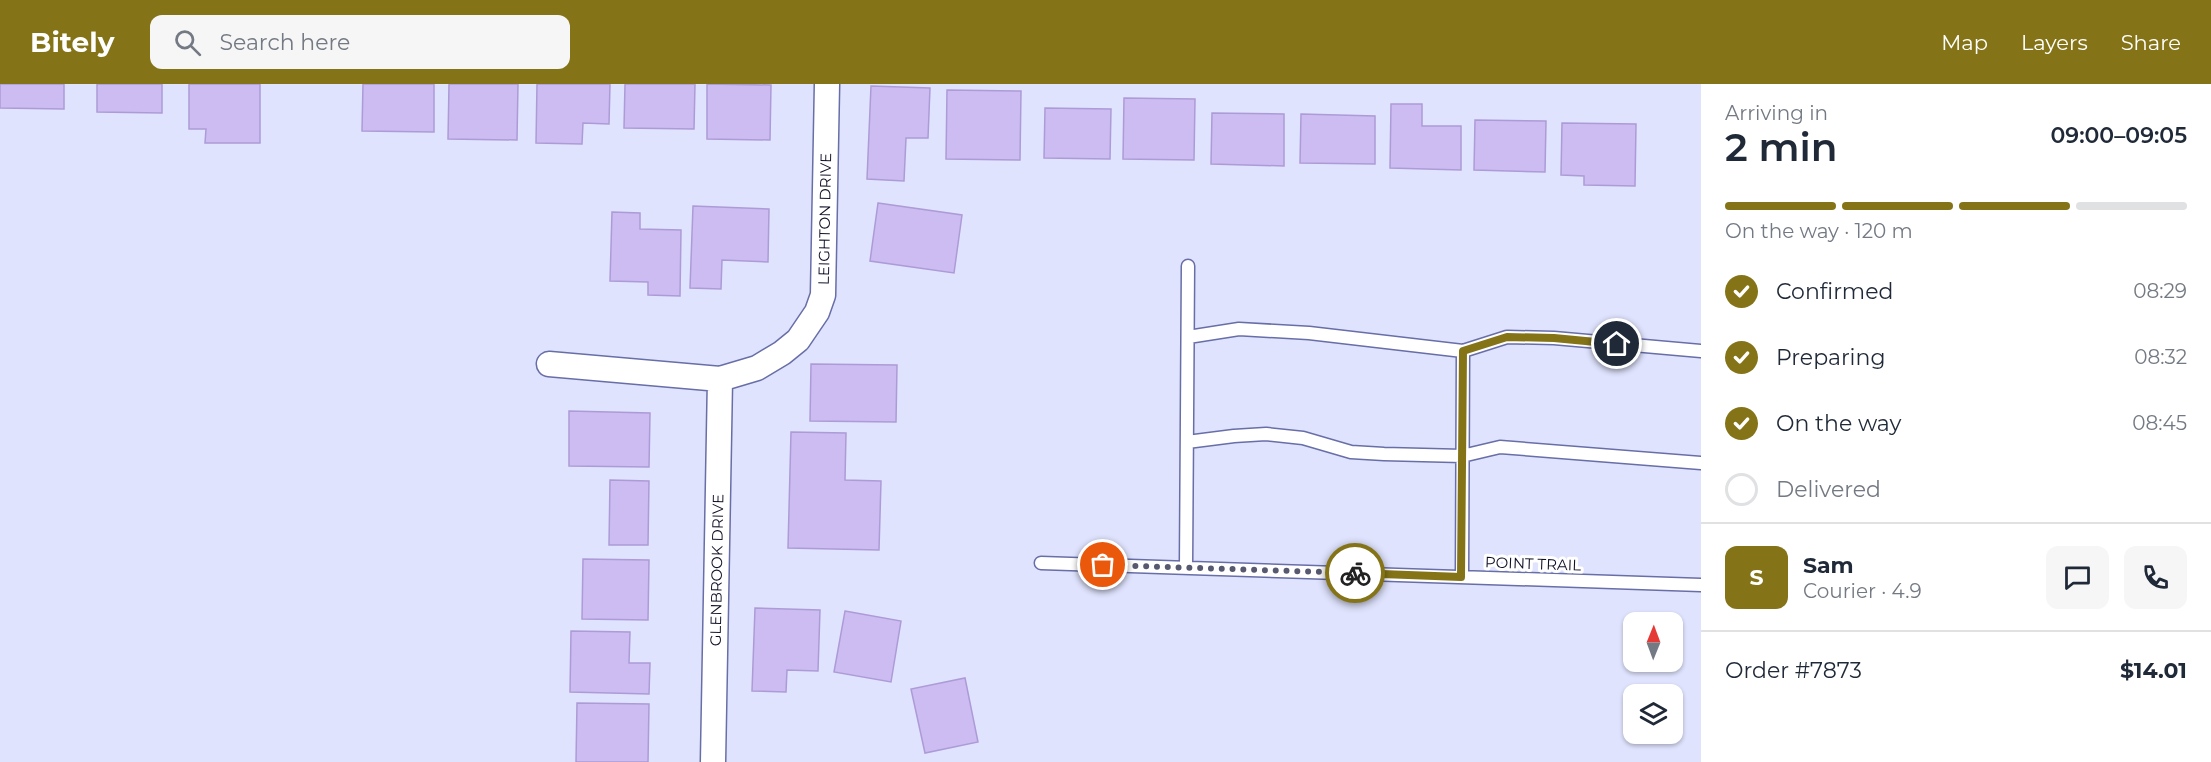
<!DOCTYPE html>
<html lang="en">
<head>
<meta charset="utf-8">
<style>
  :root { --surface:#fff; --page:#f6f6f7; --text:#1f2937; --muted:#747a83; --line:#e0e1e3; --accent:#857417 }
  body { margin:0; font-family:Montserrat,sans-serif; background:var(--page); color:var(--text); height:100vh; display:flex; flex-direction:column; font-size:22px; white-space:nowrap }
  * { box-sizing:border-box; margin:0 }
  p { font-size:20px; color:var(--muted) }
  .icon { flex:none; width:33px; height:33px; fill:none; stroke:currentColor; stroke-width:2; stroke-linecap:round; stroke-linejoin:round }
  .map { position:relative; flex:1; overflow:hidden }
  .drawer { display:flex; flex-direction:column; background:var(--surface); width:510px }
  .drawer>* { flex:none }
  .needle { width:39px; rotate:1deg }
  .controls { position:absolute; left:1623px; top:528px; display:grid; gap:12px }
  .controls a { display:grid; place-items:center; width:60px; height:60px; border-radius:12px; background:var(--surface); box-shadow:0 2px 4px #0004; font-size:30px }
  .pin { position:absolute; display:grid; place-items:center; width:51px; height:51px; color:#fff; margin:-26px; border:3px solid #fff; border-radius:50%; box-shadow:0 2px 6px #0007 }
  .courier { position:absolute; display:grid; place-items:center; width:60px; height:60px; margin:-30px; border:4px solid #857417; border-radius:50%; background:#fff; color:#222; box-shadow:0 2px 8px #0007 }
  .head em { font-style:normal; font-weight:600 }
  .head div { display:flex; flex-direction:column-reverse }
  .head { display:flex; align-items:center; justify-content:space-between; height:102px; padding:0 24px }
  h1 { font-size:39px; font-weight:600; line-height:45px }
  .bar { display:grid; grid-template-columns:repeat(4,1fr); gap:9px 6px; align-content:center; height:72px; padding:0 24px }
  .bar i { height:8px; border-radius:4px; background:var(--line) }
  .bar .current { background:var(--accent) }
  .bar p { grid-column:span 4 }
  .line { display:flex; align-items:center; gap:15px; padding:0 24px; border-top:2px solid var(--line) }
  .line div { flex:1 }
  .round { display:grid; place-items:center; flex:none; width:63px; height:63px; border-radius:12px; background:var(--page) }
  ol { padding:0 24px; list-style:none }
  li { display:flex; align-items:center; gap:18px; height:66px }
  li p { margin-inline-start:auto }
  li .icon { padding:6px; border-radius:50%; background:var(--accent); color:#fff; stroke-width:4 }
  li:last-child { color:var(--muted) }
  li i { width:33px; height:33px; border:3px solid var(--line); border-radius:50% }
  header { display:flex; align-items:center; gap:36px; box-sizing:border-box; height:84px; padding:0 30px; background:var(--accent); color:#fff }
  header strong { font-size:28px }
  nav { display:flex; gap:33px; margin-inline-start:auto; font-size:21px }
  .search { width:420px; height:54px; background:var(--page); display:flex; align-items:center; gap:15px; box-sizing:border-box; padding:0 21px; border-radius:12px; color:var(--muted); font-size:22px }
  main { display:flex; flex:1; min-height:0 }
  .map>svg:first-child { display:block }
</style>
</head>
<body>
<header>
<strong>Bitely</strong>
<div class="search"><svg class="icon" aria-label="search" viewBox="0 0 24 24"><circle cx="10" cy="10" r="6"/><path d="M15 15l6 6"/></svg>Search here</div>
<nav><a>Map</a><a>Layers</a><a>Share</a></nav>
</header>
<main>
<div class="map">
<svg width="1701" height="678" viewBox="0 0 1701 678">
  <rect width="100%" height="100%" fill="#dfe3fd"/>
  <!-- building -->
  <path fill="#ccbcf1" stroke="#ad9bd7" stroke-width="1.5" d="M0 0H64V25L0 24Z
    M97 0H162V29L97 28Z
    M189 0H260V59H205L206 45H189Z
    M363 0H434V48L362 47Z
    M449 0H518L517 56 448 55Z
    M537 0H610L609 40 583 39 582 60 536 59Z
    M625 0H695L694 45 624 44Z
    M707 0 771 1 770 56 707 55Z
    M871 2 930 4 928 54H906L904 97 867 95Z
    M947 6 1021 7 1020 76 946 75Z
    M1124 14 1195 15 1194 76 1123 75Z
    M1391 20H1422V42H1461V86L1390 84Z
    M1045 24 1111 25 1110 75 1044 74Z
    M1212 29 1284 30V82L1211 80Z
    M1301 30 1375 32V80L1300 79Z
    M1475 36 1546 37 1545 88 1474 86Z
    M1562 39 1636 40 1635 102 1584 101V92L1561 91Z
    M878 119 962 131 954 189 870 177Z
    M693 122 769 125 768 178 722 176 721 205 690 204Z
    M612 128 640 129V145L681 146 680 212 648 211V198L610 197Z
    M811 280 897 281 896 338 810 337Z
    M569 327 650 329 649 383 569 382Z
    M791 348 846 349 845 396 881 397 879 466 788 464Z
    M610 396 649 397 648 461H609Z
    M583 475 649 476 648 536 582 535Z
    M755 524 820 526 818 587 787 586 786 608 752 607Z
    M845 527 901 537 891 598 834 588Z
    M571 547 630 548 629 579H650L649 610 570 608Z
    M965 594 978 658 925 669 911 605Z
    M577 619 649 620 648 678H576Z"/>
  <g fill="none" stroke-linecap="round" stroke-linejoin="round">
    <defs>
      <path id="lane" d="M1188 253 1239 245 1309 249 1463 267 1462 493
        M1463 267 1507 253 1554 254 1701 267
        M1187 358 1234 352 1266 350 1303 354 1351 368 1384 370 1462 372 1500 363 1701 379
        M1041 479 1701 501
        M1186 484 1188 182"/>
      <path id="street" d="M549 280 720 295 757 284 782 269 798 256 817 228 823 211 827 0
        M713 678 720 295"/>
    </defs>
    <!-- lane casing -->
    <use href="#lane" stroke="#686ea7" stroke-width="15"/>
    <!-- street casing -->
    <use href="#street" stroke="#686ea7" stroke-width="27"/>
    <!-- lane -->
    <use href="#lane" stroke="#fff" stroke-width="12"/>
    <!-- street -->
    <use href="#street" stroke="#fff" stroke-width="24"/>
  </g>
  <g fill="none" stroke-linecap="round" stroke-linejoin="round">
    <!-- done -->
    <path stroke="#575970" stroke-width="6" stroke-dasharray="0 10.8" d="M1103 481 1355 489"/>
    <!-- route -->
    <path stroke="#857417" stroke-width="8" d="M1355 489 1461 493 1463 267 1507 253 1554 254 1617 260"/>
  </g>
  <g text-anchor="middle" stroke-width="6" stroke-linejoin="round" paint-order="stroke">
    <!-- street labels -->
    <g font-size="15" fill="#0e0f24" stroke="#fff">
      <text transform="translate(825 135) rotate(-89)" y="5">LEIGHTON DRIVE</text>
      <text transform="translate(1533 480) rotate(2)" y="5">POINT TRAIL</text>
      <text transform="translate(717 486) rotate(-89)" y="5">GLENBROOK DRIVE</text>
    </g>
  </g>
</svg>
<div class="controls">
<a><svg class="needle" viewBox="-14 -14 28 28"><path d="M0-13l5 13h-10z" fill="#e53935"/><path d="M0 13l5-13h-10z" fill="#747a83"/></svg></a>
<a><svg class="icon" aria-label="layers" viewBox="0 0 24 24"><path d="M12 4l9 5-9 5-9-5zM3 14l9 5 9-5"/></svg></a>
</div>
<div class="pin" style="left:1103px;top:481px;background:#ea580c"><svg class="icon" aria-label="bag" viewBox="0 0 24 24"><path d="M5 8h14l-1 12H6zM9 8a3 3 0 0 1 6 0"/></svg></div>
<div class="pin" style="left:1617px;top:260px;background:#1f2937"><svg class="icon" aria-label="home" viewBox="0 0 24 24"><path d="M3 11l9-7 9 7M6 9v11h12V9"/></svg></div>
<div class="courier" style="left:1355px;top:489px"><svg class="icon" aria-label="bike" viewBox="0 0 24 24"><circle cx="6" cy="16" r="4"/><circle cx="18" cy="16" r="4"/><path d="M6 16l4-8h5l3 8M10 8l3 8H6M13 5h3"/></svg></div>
</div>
<section class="drawer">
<div class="head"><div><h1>2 min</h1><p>Arriving in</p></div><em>09:00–09:05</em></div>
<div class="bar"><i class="current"></i><i class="current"></i><i class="current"></i><i></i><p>On the way · 120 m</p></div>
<ol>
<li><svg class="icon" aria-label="check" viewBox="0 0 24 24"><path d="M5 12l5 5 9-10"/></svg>Confirmed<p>08:29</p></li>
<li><svg class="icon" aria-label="check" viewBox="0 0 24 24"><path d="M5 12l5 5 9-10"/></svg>Preparing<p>08:32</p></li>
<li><svg class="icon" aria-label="check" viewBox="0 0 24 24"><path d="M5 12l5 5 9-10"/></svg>On the way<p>08:45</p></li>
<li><i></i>Delivered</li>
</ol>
<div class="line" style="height:108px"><b class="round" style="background:var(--accent);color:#fff">S</b><div><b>Sam</b><p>Courier · 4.9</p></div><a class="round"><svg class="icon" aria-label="chat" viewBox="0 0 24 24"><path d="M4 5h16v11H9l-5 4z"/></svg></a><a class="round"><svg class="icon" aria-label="phone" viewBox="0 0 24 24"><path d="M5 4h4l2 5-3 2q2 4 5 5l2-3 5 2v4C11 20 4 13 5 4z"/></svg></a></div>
<div class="line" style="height:78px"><div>Order #7873</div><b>$14.01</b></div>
</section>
</main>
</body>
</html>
